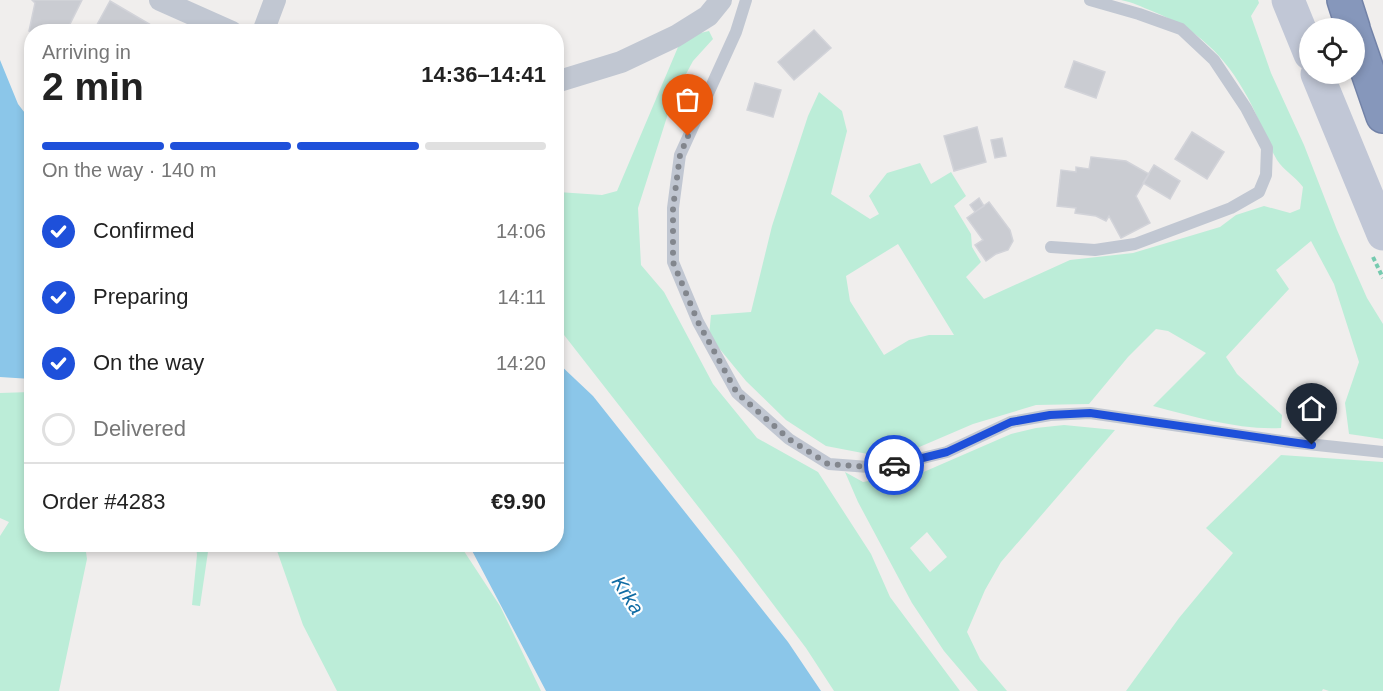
<!DOCTYPE html>
<html lang="en">
<head>
<meta charset="utf-8">
<style>
  :root { --surface:#fff; --page:#f2f2f2; --text:#222; --muted:#767676; --line:#e0e0e0; --accent:#1e50da }
  body { margin:0; font-family:Arial,sans-serif; background:var(--page); color:var(--text); height:100vh; display:flex; flex-direction:column; font-size:22px; white-space:nowrap }
  * { box-sizing:border-box; margin:0 }
  p { font-size:20px; color:var(--muted) }
  .icon { flex:none; width:33px; height:33px; fill:none; stroke:currentColor; stroke-width:2; stroke-linecap:round; stroke-linejoin:round }
  .map { position:relative; flex:1; overflow:hidden }
  .panel { position:absolute; left:24px; top:24px; width:540px; height:528px; display:flex; flex-direction:column; background:var(--surface); border-radius:24px; box-shadow:0 3px 9px #0003 }
  .panel>* { flex:none }
  .buttons { position:absolute; left:1299px; top:18px; display:grid; gap:12px }
  .buttons a { display:grid; place-items:center; width:66px; height:66px; border-radius:50%; background:var(--surface); box-shadow:0 3px 9px #0003; font-size:30px }
  .pin { position:absolute; display:grid; place-items:center; width:51px; height:51px; color:#fff; margin:-62px -26px; border-radius:50% 50% 50% 0; rotate:-45deg; box-shadow:0 0 6px #0007 }
  .pin .icon { rotate:45deg }
  .courier { position:absolute; display:grid; place-items:center; width:60px; height:60px; margin:-30px; border:4px solid #1e50da; border-radius:50%; background:#fff; color:#222; box-shadow:0 2px 8px #0007 }
  .overview em { font-style:normal; font-weight:800 }
  .overview div { display:flex; flex-direction:column-reverse }
  .overview { display:flex; align-items:center; justify-content:space-between; height:102px; padding:0 18px }
  h1 { font-size:39px; font-weight:800; line-height:45px }
  .bar { display:grid; grid-template-columns:repeat(4,1fr); gap:9px 6px; align-content:center; height:72px; padding:0 18px }
  .bar i { height:8px; border-radius:4px; background:var(--line) }
  .bar .current { background:var(--accent) }
  .bar p { grid-column:span 4 }
  .line { display:flex; align-items:center; gap:15px; padding:0 18px; border-top:2px solid var(--line) }
  .line div { flex:1 }
  ol { padding:0 18px; list-style:none }
  li { display:flex; align-items:center; gap:18px; height:66px }
  li p { margin-inline-start:auto }
  li .icon { padding:6px; border-radius:50%; background:var(--accent); color:#fff; stroke-width:4 }
  li:last-child { color:var(--muted) }
  li i { width:33px; height:33px; border:3px solid var(--line); border-radius:50% }
  .map>svg:first-child { display:block }
</style>
</head>
<body>
<div class="map">
<svg width="1383" height="691" viewBox="0 0 1383 691">
  <rect width="100%" height="100%" fill="#f0eeed"/>
  <!-- green -->
  <path fill="#bcedd8" fill-rule="evenodd" d="M1121 0H1258L1259 3 1251 16 1271 73 1304 145 1337 230 1367 298 1383 324V439L1349 434 1345 403 1359 362 1334 284 1311 241 1276 270 1289 289 1226 357 1237 374 1282 415 1281 428C1238 430 1195 417 1153 406L1206 353 1168 331 1156 329 1128 357 1089 404 1036 405 973 424 917 448 873 455 826 446 786 420 746 381 709 336 711 315 751 312 772 226 808 116 819 92 842 111 847 131 831 194 870 219 879 214 869 196 887 173 920 163 931 184 951 172 966 196 954 206 971 234 972 247 981 262 966 277 984 299 1070 260 1133 253 1220 227 1236 215 1264 206 1290 213 1300 209 1303 187C1296 177 1283 170 1277 160 1266 141 1259 118 1248 98 1225 55 1197 29 1152 11 1142 7 1132 2 1121 0ZM898 244 954 335H929L909 340 884 355 850 301 846 276Z
    M709 31 713 39 693 61 673 98 638 208 641 265 664 292 713 384 757 438 818 472 871 554 890 597 960 691H834L806 648 736 555 557 326 556 193 558 192 602 195 617 191 681 40 696 34Z
    M31 392 32 544 85 545 87 559 59 691H0V536L9 522 0 518V393Z
    M1064 425 1115 430 1001 562 985 590 967 632 980 659 1007 691H978L944 651 912 603 858 502 845 472 863 482 874 480 889 482 919 474 1011 434 1036 428ZM927 532 947 557 930 572 910 548Z
    M1281 455 1383 462V691H1329L1323 689 1322 691H1126L1179 618 1233 553 1206 528Z
    M196 545H209L200 606 192 605 197 555Z
    M275 545H460L500 606 541 691H337L303 625Z"/>
  <!-- water -->
  <path fill="#8bc6e9" d="M0 60 18 104 31 121V379L0 377Z
    M557 362 593 396 788 642 821 691H546L469 545 556 544Z"/>
  <!-- building -->
  <path fill="#caccd2" stroke="#d2d3d9" stroke-width="1.5" d="M32 0H82L66 32H32L29 31 35 3Z
    M110 1 158 29 157 32H93Z
    M814 30 831 48 794 80 778 62Z
    M1074 61 1105 72 1096 98 1065 87Z
    M755 83 781 90 773 117 747 110Z
    M977 127 986 162 954 171 944 136Z
    M1192 132 1224 152 1207 179 1175 159Z
    M1002 138 1006 156 995 158 991 140Z
    M1091 157 1126 161 1149 174 1136 196 1150 223 1121 238 1109 216 1106 221 1096 216 1075 213 1076 208 1057 206 1061 170 1076 172V167L1089 169Z
    M1154 165 1180 181 1170 199 1143 183Z
    M979 198 984 206 975 212 970 205Z
    M989 202 1010 230 1013 241 1008 250 996 254 986 261 975 245 983 240 967 218Z"/>
  <g fill="none" stroke-linecap="round" stroke-linejoin="round">
    <defs>
      <path id="highway" d="M1344 0 1353 28
        M1354 32 1383 116"/>
    </defs>
    <!-- highway casing -->
    <use href="#highway" stroke="#7282a7" stroke-width="36"/>
    <!-- path -->
    <path stroke="#76caaf" stroke-width="4" stroke-dasharray="4.5 3" stroke-linecap="butt" d="M1373 257 1383 278"/>
    <!-- lane -->
    <path stroke="#c1c7d2" stroke-width="12" d="M746 0 736 32 680 155 673 208V262L698 322 737 393 789 439 829 464 882 468 947 452 1011 422 1050 415 1090 413 1289 442 1383 452
      M1051 247 1095 250 1135 244 1231 208 1259 192 1266 175 1267 148 1246 108 1214 60 1181 29 1139 14 1090 0"/>
    <!-- street -->
    <path stroke="#c1c7d2" stroke-width="22" d="M160 0 232 32
      M263 32 275 0
      M556 82 621 62 676 36 708 16 721 0"/>
    <!-- secondary -->
    <path stroke="#c1c7d6" stroke-width="33" d="M1288 0 1310 54
      M1317 74 1383 234"/>
    <!-- highway -->
    <use href="#highway" stroke="#8697bb" stroke-width="33"/>
  </g>
  <g fill="none" stroke-linecap="round" stroke-linejoin="round">
    <!-- done -->
    <path stroke="#82868d" stroke-width="6" stroke-dasharray="0 10.8" d="M688 136 680 155 673 208V262L698 322 737 393 789 439 828 464 882 468 894 465"/>
    <!-- route -->
    <path stroke="#1e50da" stroke-width="8" d="M894 465 947 452 1011 422 1050 415 1090 413 1312 445"/>
  </g>
  <g text-anchor="middle" stroke-width="4.5" stroke-linejoin="round" paint-order="stroke">
    <!-- water labels -->
    <g font-size="20" font-style="italic" fill="#106ca4" stroke="#fff">
      <text transform="translate(628 595) rotate(57)" y="7">Krka</text>
    </g>
  </g>
</svg>
<div class="buttons">
<a><svg class="icon" aria-label="locate" viewBox="0 0 24 24"><circle cx="12" cy="12" r="6"/><path d="M12 2v4M12 18v4M2 12h4M18 12h4"/></svg></a>
</div>
<div class="pin" style="left:688px;top:136px;background:#ea580c"><svg class="icon" aria-label="bag" viewBox="0 0 24 24"><path d="M5 8h14l-1 12H6zM9 8a3 3 0 0 1 6 0"/></svg></div>
<div class="pin" style="left:1312px;top:445px;background:#1f2937"><svg class="icon" aria-label="home" viewBox="0 0 24 24"><path d="M3 11l9-7 9 7M6 9v11h12V9"/></svg></div>
<div class="courier" style="left:894px;top:465px"><svg class="icon" aria-label="car" viewBox="0 0 24 24"><path d="M5 17H2v-5l4-1 3-4h7l3 4 3 1v5h-3M9 17h6M6 11h13"/><circle cx="7" cy="17" r="2"/><circle cx="17" cy="17" r="2"/></svg></div>
<section class="panel">
<div class="overview"><div><h1>2 min</h1><p>Arriving in</p></div><em>14:36–14:41</em></div>
<div class="bar"><i class="current"></i><i class="current"></i><i class="current"></i><i></i><p>On the way · 140 m</p></div>
<ol>
<li><svg class="icon" aria-label="check" viewBox="0 0 24 24"><path d="M5 12l5 5 9-10"/></svg>Confirmed<p>14:06</p></li>
<li><svg class="icon" aria-label="check" viewBox="0 0 24 24"><path d="M5 12l5 5 9-10"/></svg>Preparing<p>14:11</p></li>
<li><svg class="icon" aria-label="check" viewBox="0 0 24 24"><path d="M5 12l5 5 9-10"/></svg>On the way<p>14:20</p></li>
<li><i></i>Delivered</li>
</ol>
<div class="line" style="height:78px"><div>Order #4283</div><b>€9.90</b></div>
</section>
</div>
</body>
</html>
